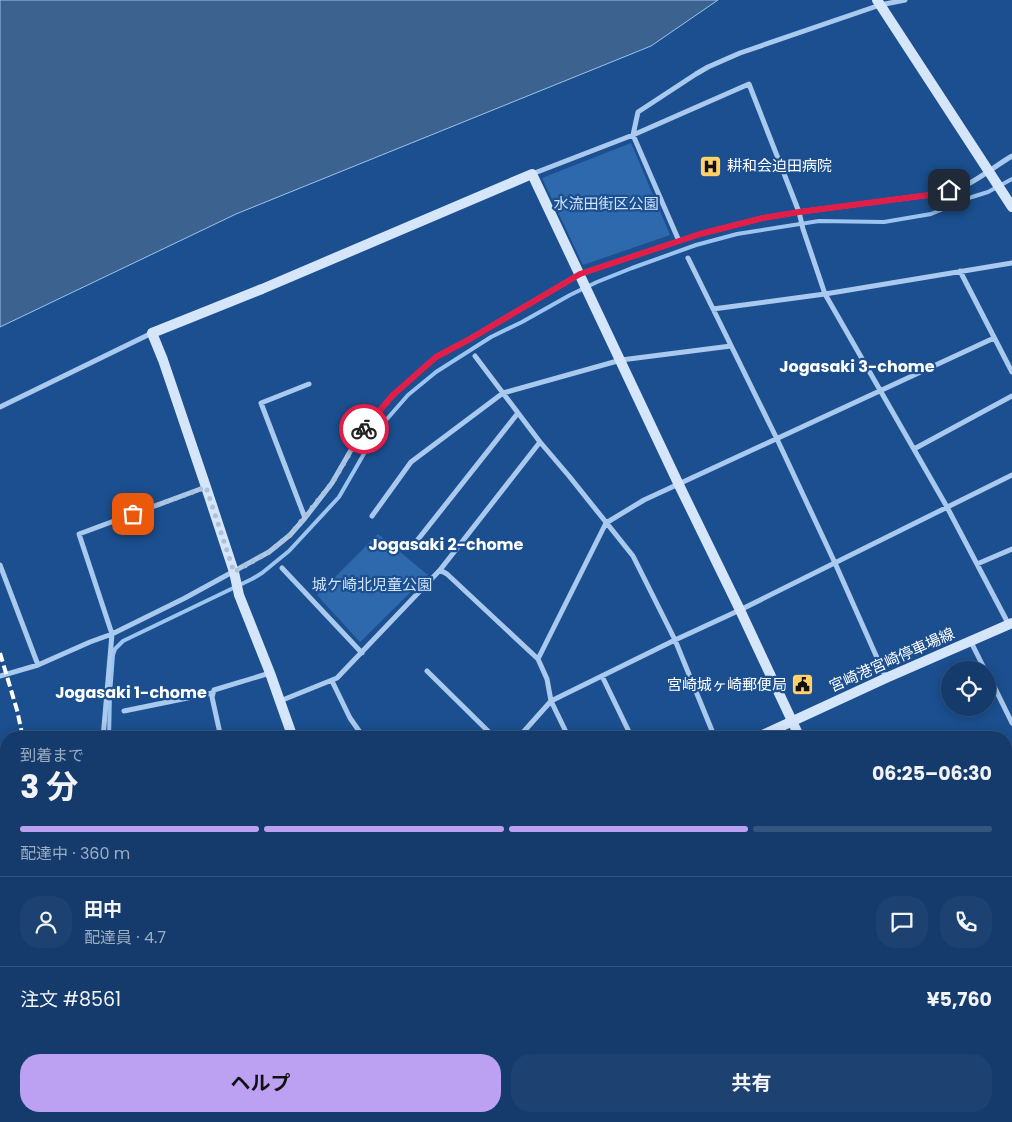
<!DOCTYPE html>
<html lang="ja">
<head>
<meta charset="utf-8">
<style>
  :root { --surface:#143b6b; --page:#1d4271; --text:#f1f3f6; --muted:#9dadc1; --line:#33557e; --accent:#bca0f2 }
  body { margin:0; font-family:Poppins,"Noto Sans JP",sans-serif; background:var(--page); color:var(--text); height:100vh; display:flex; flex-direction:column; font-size:19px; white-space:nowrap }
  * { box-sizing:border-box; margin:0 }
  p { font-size:16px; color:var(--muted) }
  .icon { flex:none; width:28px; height:28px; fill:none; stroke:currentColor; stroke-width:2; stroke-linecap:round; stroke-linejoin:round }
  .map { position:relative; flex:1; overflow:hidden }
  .panel { position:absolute; left:0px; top:731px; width:1012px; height:391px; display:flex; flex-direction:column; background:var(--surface); border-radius:20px 20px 0 0; box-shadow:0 2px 12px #0003,0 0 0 1px var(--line) }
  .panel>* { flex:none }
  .tools { position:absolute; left:941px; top:661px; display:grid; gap:10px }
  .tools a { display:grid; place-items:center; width:55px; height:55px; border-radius:50%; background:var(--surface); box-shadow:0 2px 12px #0003,0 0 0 1px var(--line); font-size:25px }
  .pin { position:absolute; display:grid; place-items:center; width:42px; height:42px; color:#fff; margin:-21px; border-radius:10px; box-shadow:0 2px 8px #0006 }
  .courier { position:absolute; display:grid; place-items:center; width:50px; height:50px; margin:-25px; border:4px solid #e11d48; border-radius:50%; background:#fff; color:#222; box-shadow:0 1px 6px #0007 }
  .headline em { font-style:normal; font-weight:700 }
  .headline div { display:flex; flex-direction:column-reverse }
  .headline { display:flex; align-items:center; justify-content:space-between; height:85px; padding:0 20px }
  h1 { font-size:32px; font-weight:700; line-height:38px }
  .bar { display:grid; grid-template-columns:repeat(4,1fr); gap:8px 5px; align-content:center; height:60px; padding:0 20px }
  .bar i { height:6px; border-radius:4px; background:var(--line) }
  .bar .on { background:var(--accent) }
  .bar p { grid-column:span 4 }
  .line { display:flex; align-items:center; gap:12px; padding:0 20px; border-top:1px solid var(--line) }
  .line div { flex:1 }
  .round { display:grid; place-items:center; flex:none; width:52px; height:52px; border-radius:20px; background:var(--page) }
  .action { display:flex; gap:10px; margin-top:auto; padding:10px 20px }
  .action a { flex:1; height:58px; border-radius:20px; background:var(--accent); color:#111; font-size:20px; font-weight:700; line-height:58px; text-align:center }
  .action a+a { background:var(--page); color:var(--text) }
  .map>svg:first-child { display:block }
</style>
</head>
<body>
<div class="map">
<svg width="1012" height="1122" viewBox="0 0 1012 1122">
  <rect width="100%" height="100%" fill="#1b4f8f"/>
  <!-- green -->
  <path fill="#2e69ad" d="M631 143 670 235 583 265 542 178Z
    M378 534 428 575 360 642 317 595Z"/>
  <!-- water -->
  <path fill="#3c6290" stroke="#9cc4f0" d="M0 0H718L651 46 236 214 0 327Z"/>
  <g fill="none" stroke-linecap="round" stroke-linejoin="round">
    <!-- stream -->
    <path stroke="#9cc4f0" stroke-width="4" d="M109 738 110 694 113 655 115 649 123 641 252 579 262 573 289 551 339 497 365 452 387 419 408 395 436 372 491 337 522 322 570 295 597 282 632 268 696 245 737 234 819 221 884 222 931 214 972 197 988 192 1012 179"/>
    <!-- street -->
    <path stroke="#a9c9ee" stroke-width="5" d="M532 174 633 135 749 84 799 212 803 229 825 294 947 507 1009 625
      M679 241 633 135 638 112 696 74 708 67 740 53 880 5 905 0
      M688 258 777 439 835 563 886 678
      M960 271 1012 372
      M713 309 825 294 1012 263
      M475 356 540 442 569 476 633 556 675 640 715 738
      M0 407 152 333
      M914 449 1012 396
      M372 516 411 462 503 393 621 360 731 346
      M305 518 261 403 309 384
      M412 547 518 413
      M977 564 1012 549
      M0 565 38 665
      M282 568 362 653
      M440 570 447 574 538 659 547 679 551 701 569 738
      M971 642 985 670
      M538 659 606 523 644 500 994 338
      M427 671 495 738
      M988 674 1012 723
      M0 676 38 665 90 642 112 634 185 598 269 552 290 535 305 518 332 483 362 431 393 395 436 357 468 340 580 274 700 234 763 218 799 212 929 195C942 192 955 189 968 184 983 176 997 165 1012 156
      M602 676 632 738
      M332 681 350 718 364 738
      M280 701 337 678 440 570 540 442
      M124 711 212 693
      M103 738 112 634 79 534 206 487
      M221 738 212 697 214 690 270 673
      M518 738 551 701 675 640 740 610 1012 475
      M1006 753 1012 750
      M1006 860 1012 857
      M0 866H1L6 877
      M0 907H6
      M0 939H6
      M1006 945 1012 941
      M1006 953 1012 960
      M1006 1029 1012 1036
      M1006 1109 1012 1105
      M578 1116 581 1122
      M799 1116 803 1122
      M252 1122 263 1116
      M453 1122 464 1116
      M989 1122 997 1116"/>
    <!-- secondary -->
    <path stroke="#d6e6fa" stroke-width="10" d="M877 0 1012 207
      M293 738 270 673 239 595 234 572 206 487 163 360 152 333 262 289 532 174 679 485 740 610 800 738
      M756 738 886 678 1012 623
      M0 923H6
      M421 1116 422 1122
      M971 1116 973 1122"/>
    <!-- rail -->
    <path stroke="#fff" stroke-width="4" stroke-dasharray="9 4" stroke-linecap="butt" d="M0 653 17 710 23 738
      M93 1116 94 1122"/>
  </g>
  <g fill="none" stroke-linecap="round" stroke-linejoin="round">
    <!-- done -->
    <path stroke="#afc1d8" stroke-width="5" stroke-dasharray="0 9" d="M133 514 206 487 234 572 269 552 290 535 332 483 364 429"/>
    <!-- route -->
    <path stroke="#e11d48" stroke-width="6" d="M364 429 393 395 436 357 468 340 580 274 700 234 763 218 799 212 929 195 949 190"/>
  </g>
  <!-- icons -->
  <defs>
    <symbol id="hospital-square" viewBox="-11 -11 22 22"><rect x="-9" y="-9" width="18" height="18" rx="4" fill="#ffd166" stroke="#1b4f8f"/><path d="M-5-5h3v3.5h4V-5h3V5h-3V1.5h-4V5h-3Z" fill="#111"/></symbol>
    <symbol id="civic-square" viewBox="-11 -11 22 22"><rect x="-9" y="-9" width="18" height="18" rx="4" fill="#ffd166" stroke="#1b4f8f"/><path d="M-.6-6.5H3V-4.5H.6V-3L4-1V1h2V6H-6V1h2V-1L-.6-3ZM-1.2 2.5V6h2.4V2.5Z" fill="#111"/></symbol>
  </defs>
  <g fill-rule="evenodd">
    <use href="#hospital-square" x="698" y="154" width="25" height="25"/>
    <use href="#civic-square" x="790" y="672" width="25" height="25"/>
  </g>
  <g text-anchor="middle" stroke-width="4.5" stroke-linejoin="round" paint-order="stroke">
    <!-- poi labels -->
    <g font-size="15" fill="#fff" stroke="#1b4f8f" text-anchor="start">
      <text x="727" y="171">耕和会迫田病院</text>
      <text x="787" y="690" text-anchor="end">宮崎城ヶ崎郵便局</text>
    </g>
    <!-- park labels -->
    <g font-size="15" fill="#cfe3fa" stroke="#1b4f8f">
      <text x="606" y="209">水流田街区公園</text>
      <text x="372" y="590">城ケ崎北児童公園</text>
    </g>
    <!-- street labels -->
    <g font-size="15" fill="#fff" stroke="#1b4f8f">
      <text transform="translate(892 660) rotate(-24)" y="5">宮崎港宮崎停車場線</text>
    </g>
    <!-- neighbourhood labels -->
    <g font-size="16" font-weight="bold" fill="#fff" stroke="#1b4f8f">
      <text x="857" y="372">Jogasaki 3-chome</text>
      <text x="446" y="550">Jogasaki 2-chome</text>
      <text x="131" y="698">Jogasaki 1-chome</text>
    </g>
  </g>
</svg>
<div class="tools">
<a><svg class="icon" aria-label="locate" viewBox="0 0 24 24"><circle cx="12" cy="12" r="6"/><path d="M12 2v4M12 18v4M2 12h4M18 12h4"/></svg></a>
</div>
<div class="pin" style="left:133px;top:514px;background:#ea580c"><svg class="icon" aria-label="bag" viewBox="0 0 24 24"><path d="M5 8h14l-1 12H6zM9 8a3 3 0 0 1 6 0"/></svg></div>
<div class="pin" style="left:949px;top:190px;background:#1f2937"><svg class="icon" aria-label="home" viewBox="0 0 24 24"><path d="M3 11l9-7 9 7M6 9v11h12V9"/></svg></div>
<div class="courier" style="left:364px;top:429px"><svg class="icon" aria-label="bike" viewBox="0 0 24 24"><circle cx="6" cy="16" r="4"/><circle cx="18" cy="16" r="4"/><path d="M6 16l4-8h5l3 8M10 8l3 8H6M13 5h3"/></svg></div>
<section class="panel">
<div class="headline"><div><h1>3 分</h1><p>到着まで</p></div><em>06:25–06:30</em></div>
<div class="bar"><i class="on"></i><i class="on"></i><i class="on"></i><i></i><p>配達中 · 360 m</p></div>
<div class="line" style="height:90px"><a class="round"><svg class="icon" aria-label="person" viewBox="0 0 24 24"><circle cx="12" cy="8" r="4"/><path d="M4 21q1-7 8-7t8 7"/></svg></a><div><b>田中</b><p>配達員 · 4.7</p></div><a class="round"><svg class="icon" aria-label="chat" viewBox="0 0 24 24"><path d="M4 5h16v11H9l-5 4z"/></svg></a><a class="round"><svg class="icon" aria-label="phone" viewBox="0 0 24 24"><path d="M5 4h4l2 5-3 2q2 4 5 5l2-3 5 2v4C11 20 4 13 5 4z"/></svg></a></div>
<div class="line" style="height:65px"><div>注文 #8561</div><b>¥5,760</b></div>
<div class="action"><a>ヘルプ</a><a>共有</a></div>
</section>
</div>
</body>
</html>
